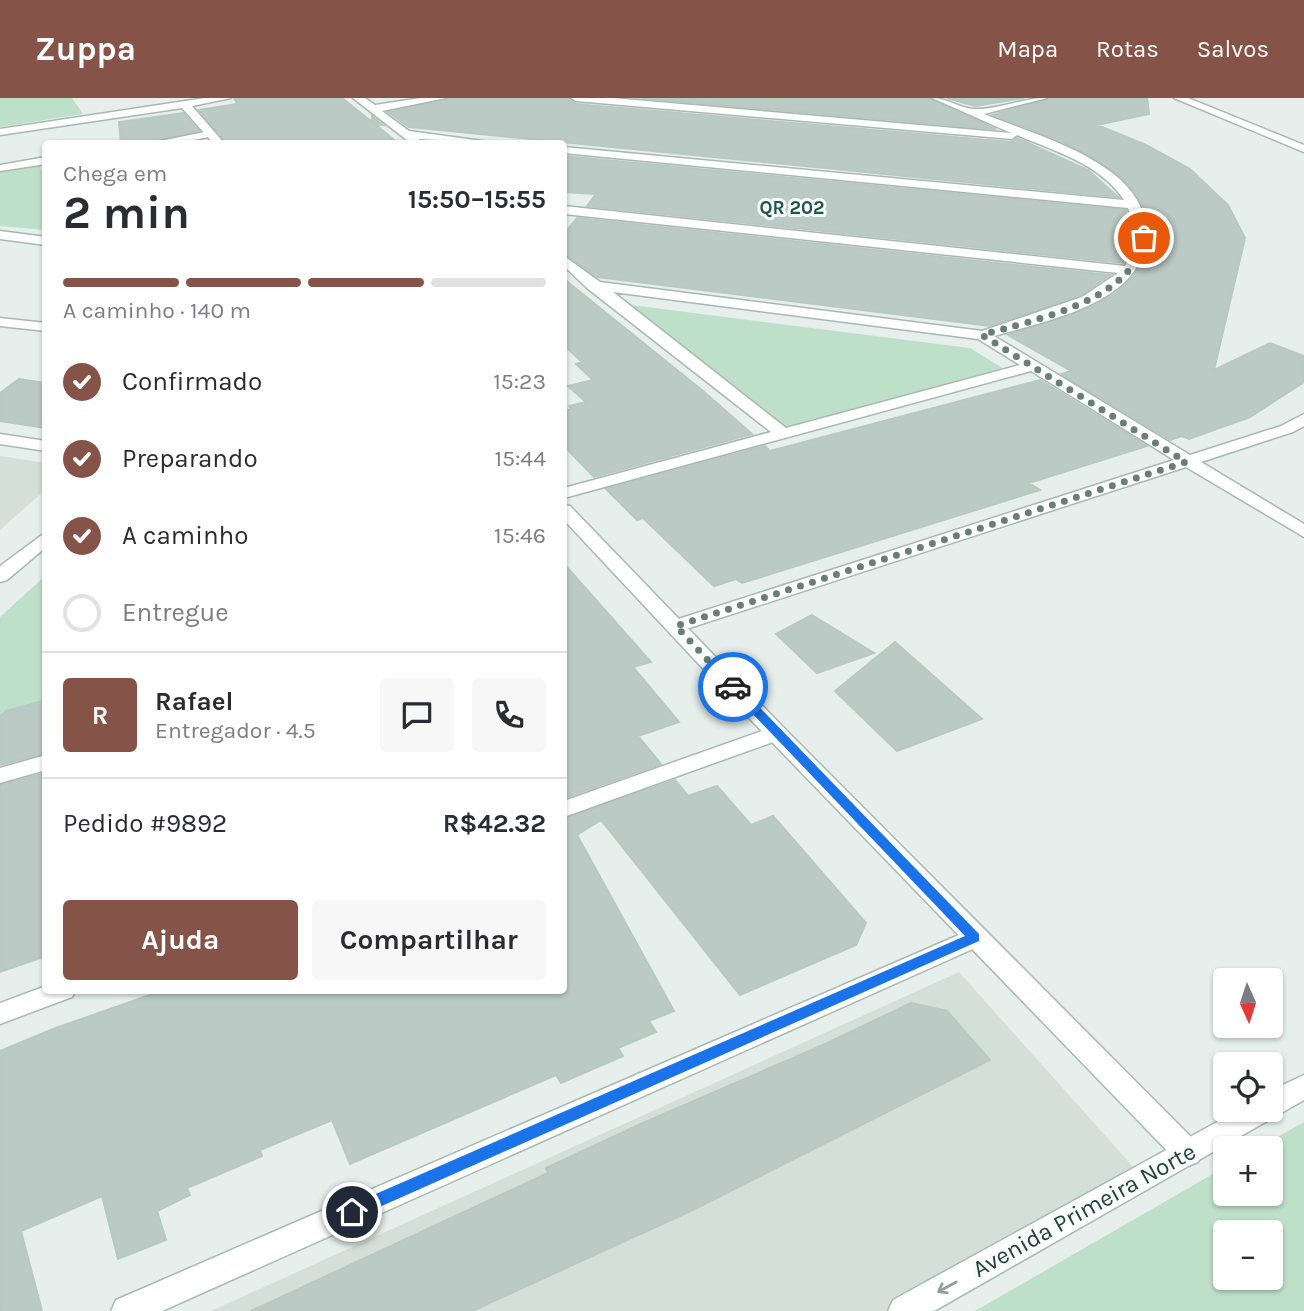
<!DOCTYPE html>
<html lang="pt">
<head>
<meta charset="utf-8">
<style>
  :root { --surface:#fff; --page:#f7f7f7; --text:#2b2b33; --muted:#7c7c81; --line:#e1e1e2; --accent:#855347 }
  body { margin:0; font-family:Karla,sans-serif; background:var(--page); color:var(--text); height:100vh; display:flex; flex-direction:column; font-size:26px; white-space:nowrap }
  * { box-sizing:border-box; margin:0 }
  p { font-size:23px; color:var(--muted) }
  .icon { flex:none; width:38px; height:38px; fill:none; stroke:currentColor; stroke-width:2; stroke-linecap:round; stroke-linejoin:round }
  .map { position:relative; flex:1; overflow:hidden }
  .sheet { position:absolute; left:42px; top:42px; width:525px; height:854px; display:flex; flex-direction:column; background:var(--surface); border-radius:7px; box-shadow:0 2px 5px #0004 }
  .sheet>* { flex:none }
  .needle { width:46px; rotate:177deg }
  .buttons { position:absolute; left:1213px; top:870px; display:grid; gap:14px }
  .buttons a { display:grid; place-items:center; width:70px; height:70px; border-radius:7px; background:var(--surface); box-shadow:0 2px 5px #0004; font-size:35px }
  .pin { position:absolute; display:grid; place-items:center; width:60px; height:60px; color:#fff; margin:-30px; border:4px solid #fff; border-radius:50%; box-shadow:0 2px 7px #0007 }
  .courier { position:absolute; display:grid; place-items:center; width:70px; height:70px; margin:-35px; border:5px solid #1a73e8; border-radius:50%; background:#fff; color:#222; box-shadow:0 2px 9px #0007 }
  .headline em { font-style:normal; font-weight:700 }
  .headline div { display:flex; flex-direction:column-reverse }
  .headline { display:flex; align-items:center; justify-content:space-between; height:119px; padding:0 21px }
  h1 { font-size:46px; font-weight:700; line-height:52px }
  .bar { display:grid; grid-template-columns:repeat(4,1fr); gap:10px 7px; align-content:center; height:84px; padding:0 21px }
  .bar i { height:9px; border-radius:5px; background:var(--line) }
  .bar .on { background:var(--accent) }
  .bar p { grid-column:span 4 }
  .line { display:flex; align-items:center; gap:18px; padding:0 21px; border-top:2px solid var(--line) }
  .line div { flex:1 }
  .round { display:grid; place-items:center; flex:none; width:74px; height:74px; border-radius:7px; background:var(--page) }
  ol { padding:0 21px; list-style:none }
  li { display:flex; align-items:center; gap:21px; height:77px }
  li p { margin-inline-start:auto }
  li .icon { padding:7px; border-radius:50%; background:var(--accent); color:#fff; stroke-width:4 }
  li:last-child { color:var(--muted) }
  li i { width:38px; height:38px; border:4px solid var(--line); border-radius:50% }
  .primary-button { display:flex; gap:14px; margin-top:auto; padding:14px 21px }
  .primary-button a { flex:1; height:80px; border-radius:7px; background:var(--accent); color:#fff; font-size:28px; font-weight:700; line-height:80px; text-align:center }
  .primary-button a+a { background:var(--page); color:var(--text) }
  header { display:flex; align-items:center; gap:42px; box-sizing:border-box; height:98px; padding:0 35px; background:var(--accent); color:#fff }
  header strong { font-size:33px }
  nav { display:flex; gap:38px; margin-inline-start:auto; font-size:24px }
  .map>svg:first-child { display:block }
</style>
</head>
<body>
<header>
<strong>Zuppa</strong>
<nav><a>Mapa</a><a>Rotas</a><a>Salvos</a></nav>
</header>
<div class="map">
<svg width="1304" height="1213" viewBox="0 0 1304 1213">
  <rect width="100%" height="100%" fill="#e6efeb"/>
  <!-- built -->
  <path fill="#d4dfda" d="M0 358 46 365 45 392 0 432Z
    M959 874 1152 1090 938 1213H211Z"/>
  <!-- green -->
  <path fill="#bfe0c8" fill-rule="evenodd" d="M0 0H72L83 16 0 29Z
    M629 0H907L990 35Z
    M39 66 45 81V132L0 128V72Z
    M623 206 970 250 1009 274 781 331Z
    M45 478V649L0 662V519Z
    M1304 1024V1213H975L1225 1069V1096H1270V1050H1258ZM1225 1134H1270V1180H1225Z"/>
  <!-- building -->
  <path fill="#bbcac4" stroke="#b8c9c2" stroke-width="2" d="M234 0H342L372 24V18L383 27 375 26 399 46H227L199 12 237 6Z
    M449 0H569L576 6 1012 44 1017 40 1088 72 1118 99 409 29 388 14Z
    M642 0H930L996 31Z
    M947 0H1024L975 8Z
    M1050 0H1147L1149 16 1097 27 1146 47 1190 71 1228 107 1245 140 1214 272 1270 245 1304 258V284L1250 319 1189 341 1182 338 1170 342 1061 276 1071 273 1008 237 1094 208 1116 195 1134 178 1146 156 1149 130 1145 113 1137 97 1119 77 1067 46 993 17Z
    M183 15 199 33 143 46H121L119 24Z
    M564 58 1126 112 1131 132 1130 146 1123 165 587 108 596 96 564 94Z
    M577 120 1110 177 1081 197 990 228 597 179 564 156V136Z
    M564 181 703 293 752 336 594 379 564 348V313L572 311 569 308 586 304 568 288 593 282 576 266 582 264 564 247Z
    M19 281 46 285V330L0 323V295Z
    M1040 282 1147 348 1029 385 1040 392 742 485 736 481 714 488 643 420 637 422 606 391 765 348 770 353Z
    M564 466 651 564 633 569 679 624 638 638 661 666 564 700Z
    M812 517 874 555 817 575 776 536Z
    M895 544 982 621 897 653 835 593Z
    M46 602V655L0 667V619L6 613Z
    M46 675V858L0 874V687Z
    M675 682 688 698 717 688 751 727 773 718 866 825 856 847 740 897 601 722 577 737 674 913 649 923 656 934 618 950 623 958 561 985 556 977 350 1066 332 1022 260 1052 262 1058 187 1090 190 1097 157 1113 166 1142 118 1161 102 1098 21 1133 42 1213H0V953L53 931 164 892H564V721Z
    M911 905 947 913 990 962 695 1111 472 1213H251L548 1075 546 1070 643 1025 823 947Z"/>
  <g fill="none" stroke-linecap="round" stroke-linejoin="round">
    <defs>
      <path id="minor" d="M353 0H365L375 7 421 0H446L382 13 409 33 505 46 419 41 423 46H412Z
        M571 0H612L1011 35 932 0C948 0 960 11 975 11 995 12 1023 0 1047 0L984 16C1026 33 1075 47 1111 74 1129 87 1145 108 1146 130 1151 204 1049 222 994 238L1190 357 1281 328 1304 316V328L1293 334 1201 364 1304 426V439L1186 369 683 532H669L666 528 669 524 1174 362 1031 273 564 400V390L771 334 587 190 564 168V158L600 184 982 233 1082 199 1118 175 564 116V108L1125 168C1135 148 1137 131 1128 110L564 55V49L1124 102C1101 66 1054 53 1017 37L1012 41 576 3ZM613 194 978 241 1020 267 786 330Z
        M1174 0H1188L1304 47V54Z
        M210 33 214 34V38L173 46H145Z
        M46 59V66L0 73V67Z
        M0 133 46 139V147L0 141Z
        M0 220 46 225V233L0 228Z
        M0 336 46 343V353L0 346Z
        M46 434V449L7 482 0 484V468Z
        M776 628 784 630 787 635 784 640 564 719V703Z
        M46 657V672L0 685V670Z
        M975 830 984 832 988 839 984 846 162 1213H111L116 1202Z
        M46 888V892H76L72 899 0 926V905Z"/>
      <path id="tertiary" d="M205 0H231L192 8 225 46H214L182 10 0 37V31Z
        M564 407 570 408 784 630 1198 1046 1202 1055 1198 1064 1188 1068 1178 1064 768 640 564 422Z"/>
      <path id="secondary" d="M1304 977V1002L934 1213H888L893 1202 1239 1012H1270V993Z"/>
    </defs>
    <!-- minor casing -->
    <use href="#minor" stroke="#a8b8b2" stroke-width="3"/>
    <!-- tertiary casing -->
    <use href="#tertiary" stroke="#a8b8b2" stroke-width="3"/>
    <!-- secondary casing -->
    <use href="#secondary" stroke="#a4bbb3" stroke-width="3"/>
    <!-- minor -->
    <use href="#minor" fill="#fff" fill-rule="evenodd"/>
    <!-- tertiary -->
    <use href="#tertiary" fill="#fff" fill-rule="evenodd"/>
    <!-- secondary -->
    <use href="#secondary" fill="#fff" fill-rule="evenodd"/>
  </g>
  <!-- one-way arrows -->
  <defs><path id="oneway-shaft" d="M-6 0H5M1.5-3L5.5 0L1.5 3" fill="none" stroke-width="1.6" stroke-linecap="round" stroke-linejoin="round" transform="scale(1.75)"/></defs>
  <use stroke="#92a09c" href="#oneway-shaft" transform="translate(947 1189) rotate(151)"/>
  <!-- route -->
  <path fill="#1a73e8" d="M729 586H737L979 836V843L357 1119H346V1109L965 838 729 591Z"/>
  <g fill="none" stroke-linecap="round" stroke-linejoin="round">
    <!-- done -->
    <path stroke="#687f78" stroke-width="7" stroke-dasharray="0 12.6" d="M733 589 676 528 1186 364 982 237C1035 221 1133 204 1144 140"/>
  </g>
  <g text-anchor="middle" stroke-width="6" stroke-linejoin="round" paint-order="stroke">
    <!-- far-neighbourhood labels -->
    <g font-size="19" font-weight="bold" fill="#1f5548" stroke="#f7fbf9">
      <text x="792" y="116">QR 202</text>
    </g>
    <!-- near-street labels -->
    <g font-size="24" fill="#24423a" stroke="#f7fbf9">
      <text transform="translate(1084 1112) rotate(-29)" y="8">Avenida Primeira Norte</text>
    </g>
  </g>
</svg>
<div class="buttons">
<a><svg class="needle" viewBox="-14 -14 28 28"><path d="M0-13l5 13h-10z" fill="#e53935"/><path d="M0 13l5-13h-10z" fill="#7c7c81"/></svg></a>
<a><svg class="icon" aria-label="locate" viewBox="0 0 24 24"><circle cx="12" cy="12" r="6"/><path d="M12 2v4M12 18v4M2 12h4M18 12h4"/></svg></a>
<a>+</a>
<a>−</a>
</div>
<div class="pin" style="left:1144px;top:140px;background:#ea580c"><svg class="icon" aria-label="bag" viewBox="0 0 24 24"><path d="M5 8h14l-1 12H6zM9 8a3 3 0 0 1 6 0"/></svg></div>
<div class="pin" style="left:352px;top:1114px;background:#1f2937"><svg class="icon" aria-label="home" viewBox="0 0 24 24"><path d="M3 11l9-7 9 7M6 9v11h12V9"/></svg></div>
<div class="courier" style="left:733px;top:589px"><svg class="icon" aria-label="car" viewBox="0 0 24 24"><path d="M5 17H2v-5l4-1 3-4h7l3 4 3 1v5h-3M9 17h6M6 11h13"/><circle cx="7" cy="17" r="2"/><circle cx="17" cy="17" r="2"/></svg></div>
<section class="sheet">
<div class="headline"><div><h1>2 min</h1><p>Chega em</p></div><em>15:50–15:55</em></div>
<div class="bar"><i class="on"></i><i class="on"></i><i class="on"></i><i></i><p>A caminho · 140 m</p></div>
<ol>
<li><svg class="icon" aria-label="check" viewBox="0 0 24 24"><path d="M5 12l5 5 9-10"/></svg>Confirmado<p>15:23</p></li>
<li><svg class="icon" aria-label="check" viewBox="0 0 24 24"><path d="M5 12l5 5 9-10"/></svg>Preparando<p>15:44</p></li>
<li><svg class="icon" aria-label="check" viewBox="0 0 24 24"><path d="M5 12l5 5 9-10"/></svg>A caminho<p>15:46</p></li>
<li><i></i>Entregue</li>
</ol>
<div class="line" style="height:126px"><b class="round" style="background:var(--accent);color:#fff">R</b><div><b>Rafael</b><p>Entregador · 4.5</p></div><a class="round"><svg class="icon" aria-label="chat" viewBox="0 0 24 24"><path d="M4 5h16v11H9l-5 4z"/></svg></a><a class="round"><svg class="icon" aria-label="phone" viewBox="0 0 24 24"><path d="M5 4h4l2 5-3 2q2 4 5 5l2-3 5 2v4C11 20 4 13 5 4z"/></svg></a></div>
<div class="line" style="height:91px"><div>Pedido #9892</div><b>R$42.32</b></div>
<div class="primary-button"><a>Ajuda</a><a>Compartilhar</a></div>
</section>
</div>
</body>
</html>
